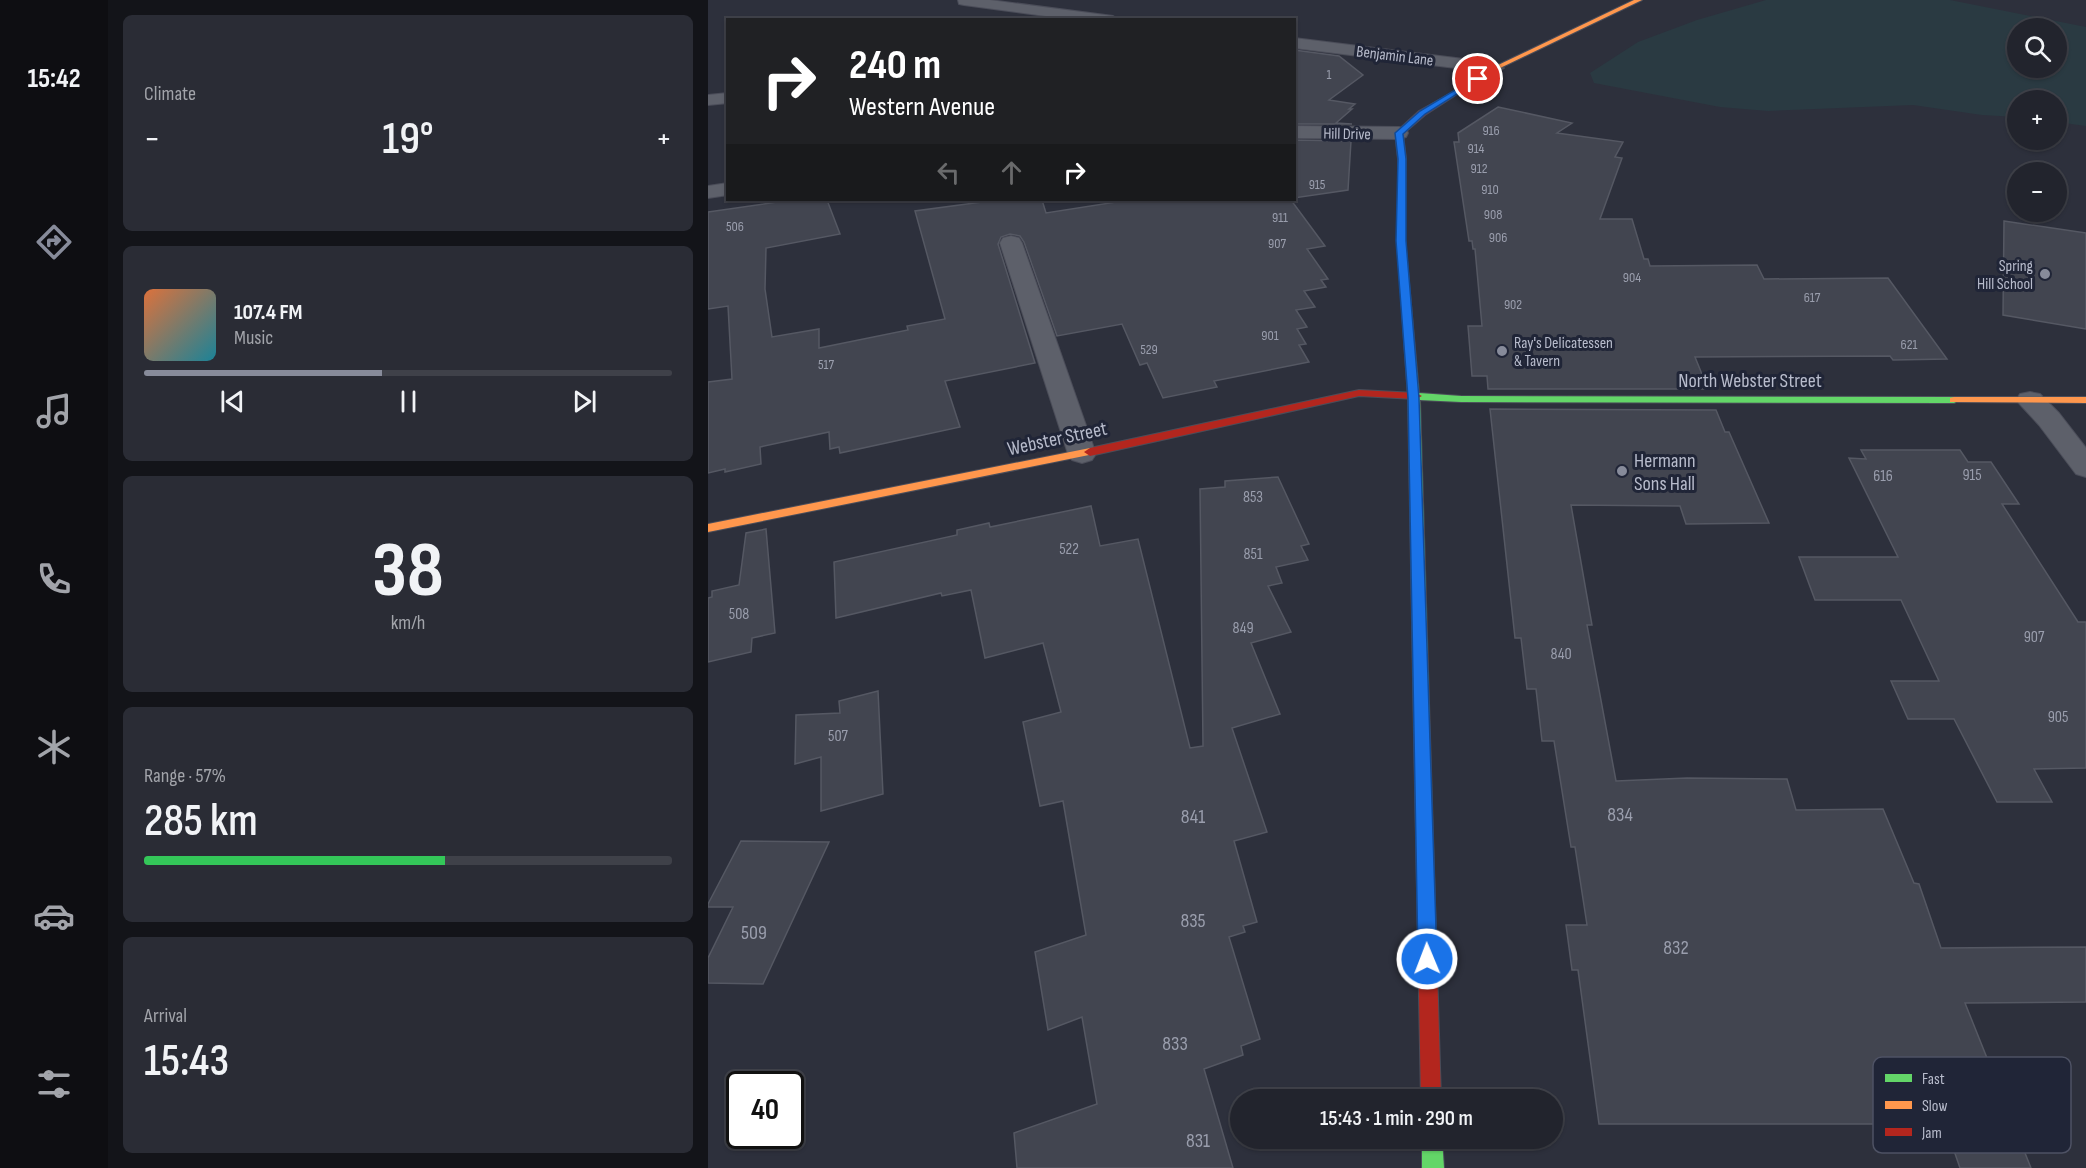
<!DOCTYPE html>
<meta charset="utf-8">
<style>
:root{--surface:#22242d;--page:#2a2c35;--text:#f1f3f6;--muted:#a2a4aa;--line:#3f4149;--accent:#878b9a}
body{margin:0;font-family:"Sofia Sans Condensed",sans-serif;background:var(--page);color:var(--text);height:100vh;display:flex;flex-direction:column;font-size:22px;white-space:nowrap}
*{box-sizing:border-box;margin:0}
p{font-size:20px;color:var(--muted)}
.icon{flex:none;width:33px;height:33px;fill:none;stroke:currentColor;stroke-width:2;stroke-linecap:round;stroke-linejoin:round}
.map{position:relative;flex:1;overflow:hidden}
.sheet{display:flex;flex-direction:column;gap:15px;padding:15px;background:#131419;width:600px}
.sheet>*{flex:none}
.guide{position:absolute;left:18px;top:18px;width:570px;height:183px;border-radius:0px;box-shadow:0 2px 4px #0004,0 0 0 2px var(--line);background:#202124;color:#fff;overflow:hidden}
.buttons{position:absolute;left:1299px;top:18px;display:grid;gap:12px}
.buttons a{display:grid;place-items:center;width:60px;height:60px;border-radius:50%;background:var(--surface);box-shadow:0 2px 4px #0004,0 0 0 2px var(--line);font-size:30px}
.speed{position:absolute;left:18px;top:1071px;display:flex;gap:12px;font-size:30px;font-weight:700;text-align:center}
.speed>*{display:grid;place-content:center;width:78px;height:78px;border-radius:50%;background:var(--surface);box-shadow:0 2px 4px #0004,0 0 0 2px var(--line);line-height:1}
.speed .limit{border:3px solid #111;border-radius:9px;background:#fff;color:#111}
.pin{position:absolute;display:grid;place-items:center;width:51px;height:51px;color:#fff;margin:-26px;border:3px solid #fff;border-radius:50%;box-shadow:0 2px 6px #0007}
.me{position:absolute;width:66px;margin:-33px;rotate:359deg;stroke-linejoin:round;filter:drop-shadow(0 0 4px #0008)}
.turn{display:flex;align-items:center;gap:21px;height:126px;padding:0 24px;font-size:27px}
.turn .icon{width:78px;height:78px;stroke-width:2.5}
.turn b{display:block;font-size:42px;line-height:51px}
.lanes{display:flex;align-items:center;height:57px;padding:0 24px;background:#0003;justify-content:center;gap:30px;direction:ltr}
.lanes .off{opacity:.35}
.big{font-size:45px;font-weight:600;line-height:1.1}
.sheet .tile{flex:1;display:flex;flex-direction:column;justify-content:center;gap:9px;min-width:0;padding:0 21px;border-radius:9px;background:var(--page)}
.sheet .dial{align-items:center;gap:0}
.dial b{font-size:78px;line-height:1}
.song{display:flex;align-items:center;gap:18px}
.cover{width:72px;height:72px;border-radius:9px;background:linear-gradient(135deg,hsl(20 70% 55%),hsl(190 70% 35%))}
.played{height:6px;border-radius:3px;background:linear-gradient(90deg,var(--accent) 45%,var(--line) 45%)}
.keys{display:flex;justify-content:space-around;direction:ltr}
.heat{display:flex;justify-content:space-between;align-items:center;font-size:33px;direction:ltr}
.charge{height:9px;border-radius:4px;background:linear-gradient(90deg,#34c759 57%,var(--line) 0)}
.trip{position:absolute;left:522px;top:1089px;width:333px;height:60px;border-radius:30px;background:var(--surface);box-shadow:0 2px 4px #0004,0 0 0 2px var(--line);font-weight:600;line-height:60px;text-align:center}
main{display:flex;flex:1;min-height:0}
.tab-bar{display:flex;flex-direction:column;width:108px;justify-content:space-around;align-items:center;background:#0e0e12;color:var(--muted)}
.tab-bar .icon{width:42px;height:42px}
.tab-bar .current{color:var(--accent)}
.tab-bar b{font-size:27px;color:var(--text)}
.map>svg:first-child{display:block}
.green{fill:#2a3a42;fill-rule:evenodd}
.building{fill:#424550;stroke:#555863;stroke-width:1.5}
.lines{fill:none;stroke-linecap:round;stroke-linejoin:round}
.street-casing{stroke:#4b4d59;stroke-width:2}
.fast-casing{stroke:#4b4d59;stroke-width:2}
.slow-casing{stroke:#4b4d59;stroke-width:2}
.jam-casing{stroke:#4b4d59;stroke-width:2}
.street{fill:#5d606a;fill-rule:evenodd}
.fast{fill:#63d668;fill-rule:evenodd}
.slow{fill:#ff974d;fill-rule:evenodd}
.jam{fill:#b3261e;fill-rule:evenodd}
.route{fill:#1a73e8;stroke:#114b97;stroke-width:1.5}
.poi-dot{fill:#878b9a;stroke:#202537;stroke-width:2}
.labels{text-anchor:middle;stroke-width:6;stroke-linejoin:round;paint-order:stroke}
.far-number-label{font-size:14px;fill:#9a9ead}
.far-street-label{font-size:16px;fill:#b8bccc;stroke:#202537}
.far-poi-label{font-size:16px;fill:#b8bccc;stroke:#202537;text-anchor:end}
.number-label{font-size:16px;fill:#9a9ead}
.street-label{font-size:20px;fill:#b8bccc;stroke:#202537}
.poi-label{font-size:20px;fill:#b8bccc;stroke:#202537;text-anchor:start}
.near-number-label{font-size:20px;fill:#9a9ead}
.key{fill:#202537;stroke:#4e5264;stroke-width:1.5}
.key-label{font-size:16px;fill:#b8bccc}
</style>
<main>
<nav class="tab-bar">
<b>15:42</b>
<svg class="icon current" aria-label="directions" viewBox="0 0 24 24"><path d="M12 3l9 9-9 9-9-9zM9 14v-3h6M13 9l2 2-2 2"/></svg>
<svg class="icon" aria-label="music" viewBox="0 0 24 24"><path d="M9 18V5l10-2v13"/><circle cx="6" cy="18" r="3"/><circle cx="16" cy="16" r="3"/></svg>
<svg class="icon" aria-label="phone" viewBox="0 0 24 24"><path d="M5 4h4l2 5-3 2q2 4 5 5l2-3 5 2v4C11 20 4 13 5 4z"/></svg>
<svg class="icon" aria-label="climate" viewBox="0 0 24 24"><path d="M12 3v18M4 7l16 10M4 17L20 7"/></svg>
<svg class="icon" aria-label="car" viewBox="0 0 24 24"><path d="M5 17H2v-5l4-1 3-4h7l3 4 3 1v5h-3M9 17h6M6 11h13"/><circle cx="7" cy="17" r="2"/><circle cx="17" cy="17" r="2"/></svg>
<svg class="icon" aria-label="filters" viewBox="0 0 24 24"><path d="M4 7h16M4 17h16"/><circle cx="9" cy="7" r="2"/><circle cx="15" cy="17" r="2"/></svg>
</nav>
<section class="sheet">
<div class="tile"><p>Climate</p>
<div class="heat"><a>−</a><b class="big">19°</b><a>+</a></div>
</div>
<div class="tile">
<div class="song"><i class="cover"></i><div><b>107.4 FM</b><p>Music</p></div></div>
<div class="played"></div>
<div class="keys"><svg class="icon" aria-label="previous" viewBox="0 0 24 24"><path d="M18 5L8 12l10 7zM5 5v14"/></svg><svg class="icon" aria-label="pause" viewBox="0 0 24 24"><path d="M8 5v14M16 5v14"/></svg><svg class="icon" aria-label="next" viewBox="0 0 24 24"><path d="M6 5l10 7-10 7zM19 5v14"/></svg></div>
</div>
<div class="tile dial"><b>38</b><p>km/h</p></div>
<div class="tile"><p>Range · 57%</p><b class="big">285 km</b><div class="charge"></div></div>
<div class="tile"><p>Arrival</p><b class="big">15:43</b></div>
</section>
<div class="map">
<svg width="1378" height="1168" viewBox="0 0 1378 1168">
<rect width="100%" height="100%" fill="#2d303c"/>
<path class="green" d="M 1058,0 L 1242,0 L 1378,27 L 1378,126 L 1349,122 L 1348,100 L 1310,100 L 1309,117 L 1274,115 L 1205,105 L 1060,111 L 1012,107 L 886,83 L 882,73 L 930,42 L 989,20 ZM 1310,28 L 1348,28 L 1348,68 L 1310,68 Z"/>
<g class="building">
<path d="M 586,50 L 631,56 L 655,75 L 621,100 L 647,104 L 641,109 L 644,109 L 628,123 L 644,124 L 586,124 Z"/>
<path d="M 790,107 L 864,123 L 849,133 L 915,142 L 907,157 L 914,158 L 892,219 L 924,219 L 936,259 L 940,259 L 942,266 L 1049,265 L 1056,279 L 1180,278 L 1239,359 L 1185,360 L 1182,356 L 987,357 L 1000,389 L 780,389 L 779,376 L 764,376 L 760,326 L 774,326 L 767,249 L 765,249 L 764,241 L 761,241 L 746,142 L 751,142 L 750,133 Z"/>
<path d="M 586,140 L 643,141 L 640,190 L 586,198 Z"/>
<path d="M 83,200 L 119,200 L 132,234 L 58,248 L 57,289 L 64,337 L 111,329 L 111,348 L 200,330 L 199,326 L 237,319 L 207,211 L 289,200 L 334,200 L 338,213 L 421,200 L 583,200 L 617,246 L 599,249 L 620,279 L 613,280 L 618,287 L 596,291 L 607,307 L 588,310 L 599,327 L 589,329 L 598,344 L 591,345 L 601,362 L 506,381 L 509,387 L 455,398 L 439,363 L 432,365 L 414,324 L 349,336 L 316,242 L 312,236 L 302,234 L 293,237 L 290,244 L 327,363 L 237,381 L 252,427 L 132,453 L 131,447 L 122,449 L 121,432 L 52,447 L 53,464 L 17,472 L 17,469 L 0,473 L 0,382 L 24,379 L 20,306 L 0,309 L 0,212 Z"/>
<path d="M 1296,221 L 1378,233 L 1378,329 L 1295,315 Z"/>
<path d="M 782,409 L 1008,410 L 1017,432 L 1021,432 L 1061,523 L 978,524 L 972,506 L 863,505 L 884,625 L 879,625 L 908,781 L 979,778 L 1079,779 L 1088,810 L 1175,809 L 1206,883 L 1211,884 L 1233,948 L 1378,947 L 1378,1002 L 1257,1003 L 1323,1168 L 1252,1168 L 1243,1142 L 1217,1141 L 1212,1124 L 891,1124 L 870,970 L 864,970 L 858,925 L 879,925 L 867,847 L 863,847 L 846,741 L 834,741 L 828,689 L 819,689 L 813,638 L 807,638 Z"/>
<path d="M 1153,450 L 1252,450 L 1260,462 L 1283,462 L 1311,504 L 1294,504 L 1370,622 L 1378,622 L 1378,768 L 1326,769 L 1344,802 L 1289,802 L 1246,719 L 1200,719 L 1183,681 L 1231,681 L 1193,600 L 1107,600 L 1091,557 L 1190,557 L 1141,458 L 1158,459 Z"/>
<path d="M 570,477 L 601,544 L 593,546 L 600,560 L 568,567 L 574,583 L 560,586 L 583,632 L 543,643 L 572,714 L 524,728 L 559,832 L 526,841 L 549,922 L 535,926 L 537,932 L 521,937 L 552,1039 L 533,1046 L 535,1055 L 496,1069 L 525,1168 L 309,1168 L 306,1133 L 389,1104 L 374,1017 L 340,1030 L 327,952 L 378,935 L 355,801 L 332,806 L 315,722 L 353,712 L 335,643 L 277,658 L 263,590 L 234,596 L 233,593 L 128,618 L 126,562 L 249,535 L 249,530 L 281,523 L 282,527 L 383,506 L 392,546 L 430,539 L 482,748 L 495,746 L 492,489 L 517,487 L 517,481 Z"/>
<path d="M 58,529 L 67,633 L 44,638 L 43,652 L 0,662 L 0,598 L 4,597 L 4,591 L 31,585 L 38,533 Z"/>
<path d="M 170,691 L 175,794 L 113,811 L 113,757 L 87,764 L 88,715 L 132,713 L 131,701 Z"/>
<path d="M 33,841 L 121,842 L 55,984 L 0,983 L 0,958 L 25,907 L 0,907 L 0,904 Z"/>
</g>
<g class="lines">
<g class="street-casing">
<g id="street">
<path d="M 250,0 L 282,0 L 405,16 L 412,20 L 367,20 L 256,5 L 251,4 Z"/>
<path d="M 586,38 L 788,63 L 796,68 L 788,73 L 586,48 Z"/>
<path d="M 20,93 L 20,103 L 0,105 L 0,95 Z"/>
<path d="M 586,126 L 691,127 L 698,129 L 700,133 L 698,137 L 691,139 L 586,138 Z"/>
<path d="M 20,183 L 20,195 L 0,198 L 0,186 Z"/>
<path d="M 303,236 L 311,238 L 314,243 L 388,454 L 384,460 L 374,463 L 364,460 L 360,454 L 292,243 L 295,238 Z"/>
<path d="M 1322,392 L 1332,394 L 1351,413 L 1378,448 L 1378,477 L 1368,474 L 1331,425 L 1308,400 L 1312,394 Z"/>
</g>
</g>
<g class="fast-casing">
<g id="fast">
<path d="M 693,235 L 697,238 L 711,393 L 753,396 L 1246,397 L 1252,400 L 1246,403 L 753,402 L 712,400 L 722,736 L 719,740 L 714,742 L 709,740 L 706,736 L 700,398 L 689,238 Z"/>
<path d="M 714,1138 L 734,1138 L 736,1168 L 714,1168 Z"/>
</g>
</g>
<g class="slow-casing">
<g id="slow">
<path d="M 926,0 L 934,0 L 790,69 L 754,91 L 749,90 L 786,67 Z"/>
<path d="M 1246,397 L 1378,397 L 1378,403 L 1242,402 L 1242,398 Z"/>
<path d="M 382,448 L 386,450 L 388,452 L 386,454 L 0,532 L 0,524 Z"/>
</g>
</g>
<g class="jam-casing">
<g id="jam">
<path d="M 752,88 L 754,91 L 717,115 L 695,134 L 698,159 L 697,238 L 690,240 L 690,159 L 687,133 L 711,111 Z"/>
<path d="M 651,390 L 708,393 L 714,396 L 708,399 L 651,396 L 382,456 L 376,452 L 382,448 Z"/>
<path d="M 714,730 L 719,732 L 722,736 L 733,1100 L 713,1100 L 706,736 L 709,732 Z"/>
</g>
</g>
<use href="#street" class="street"/>
<use href="#fast" class="fast"/>
<use href="#slow" class="slow"/>
<use href="#jam" class="jam"/>
</g>
<path class="route" d="M 767,78 L 773,79 L 717,114 L 695,134 L 698,159 L 698,241 L 711,398 L 729,959 L 726,965 L 719,968 L 713,965 L 710,959 L 700,398 L 688,241 L 690,159 L 687,133 L 712,111 Z"/>
<g class="poi-dot">
<circle cx="1337" cy="274" r="6"/>
<circle cx="794" cy="351" r="6"/>
<circle cx="914" cy="471" r="6"/>
</g>
<g class="labels">
<g class="far-number-label">
<text x="621" y="79">1</text>
<text x="783" y="135">916</text>
<text x="768" y="153">914</text>
<text x="771" y="173">912</text>
<text x="609" y="189">915</text>
<text x="782" y="194">910</text>
<text x="785" y="219">908</text>
<text x="572" y="222">911</text>
<text x="27" y="231">506</text>
<text x="790" y="242">906</text>
<text x="569" y="248">907</text>
<text x="924" y="282">904</text>
<text x="1104" y="302">617</text>
<text x="805" y="309">902</text>
<text x="562" y="340">901</text>
<text x="1201" y="349">621</text>
<text x="441" y="354">529</text>
<text x="118" y="369">517</text>
</g>
<g class="far-street-label">
<text transform="translate(687 55) rotate(7)" y="6">Benjamin Lane</text>
<text transform="translate(639 133) rotate(1)" y="6">Hill Drive</text>
</g>
<g class="far-poi-label">
<text x="1325" y="271">Spring<tspan x="1325" dy="18">Hill School</tspan></text>
<text x="806" y="348" text-anchor="start">Ray's Delicatessen<tspan x="806" dy="18">&amp; Tavern</tspan></text>
</g>
<g class="number-label">
<text x="1264" y="480">915</text>
<text x="1175" y="481">616</text>
<text x="545" y="502">853</text>
<text x="361" y="554">522</text>
<text x="545" y="559">851</text>
<text x="31" y="619">508</text>
<text x="535" y="633">849</text>
<text x="1326" y="642">907</text>
<text x="853" y="659">840</text>
<text x="1350" y="722">905</text>
<text x="130" y="741">507</text>
</g>
<g class="street-label">
<text x="1042" y="387">North Webster Street</text>
<text transform="translate(349 438) rotate(-12)" y="7">Webster Street</text>
</g>
<g class="poi-label">
<text x="926" y="467">Hermann<tspan x="926" dy="23">Sons Hall</tspan></text>
</g>
<g class="near-number-label">
<text x="912" y="821">834</text>
<text x="485" y="823">841</text>
<text x="485" y="927">835</text>
<text x="46" y="939">509</text>
<text x="968" y="954">832</text>
<text x="467" y="1050">833</text>
<text x="490" y="1147">831</text>
</g>
</g>
<rect x="1165" y="1057" width="198" height="96" rx="9" class="key"/>
<rect x="1177" y="1074" width="27" height="8" fill="#63d668"/>
<rect x="1177" y="1101" width="27" height="8" fill="#ff974d"/>
<rect x="1177" y="1128" width="27" height="8" fill="#b3261e"/>
<g class="key-label">
<text x="1214" y="1084">Fast</text>
<text x="1214" y="1111">Slow</text>
<text x="1214" y="1138">Jam</text>
</g>
</svg>
<div class="buttons">
<a><svg class="icon" aria-label="search" viewBox="0 0 24 24"><circle cx="10" cy="10" r="6"/><path d="M15 15l6 6"/></svg></a>
<a>+</a>
<a>−</a>
</div>
<div class="speed"><div class="limit">40</div></div>
<div class="pin" style="left:770px;top:79px;background:#d93025"><svg class="icon" aria-label="arrive" viewBox="0 0 24 24"><path d="M6 21V4h12l-3 4 3 4H6"/></svg></div>
<svg class="me" style="left:719px;top:959px" viewBox="-20 -20 40 40"><circle r="17" fill="#1a73e8" stroke="#fff" stroke-width="3"/><path d="M0-11L8 9 0 5-8 9z" fill="#fff"/></svg>
<div class="trip">15:43 · 1 min · 290 m</div>
<div class="guide">
<div class="turn"><svg class="icon" aria-label="right" viewBox="0 0 24 24"><path d="M7 20v-9h11M14 6l5 5-5 5"/></svg><div><b>240 m</b>Western Avenue</div></div>
<div class="lanes"><svg class="icon off" aria-label="left" viewBox="0 0 24 24"><path d="M17 20v-9H6M10 6l-5 5 5 5"/></svg><svg class="icon off" aria-label="ahead" viewBox="0 0 24 24"><path d="M12 20V5M6 11l6-6 6 6"/></svg><svg class="icon" aria-label="right" viewBox="0 0 24 24"><path d="M7 20v-9h11M14 6l5 5-5 5"/></svg></div>
</div>
</div>
</main>
